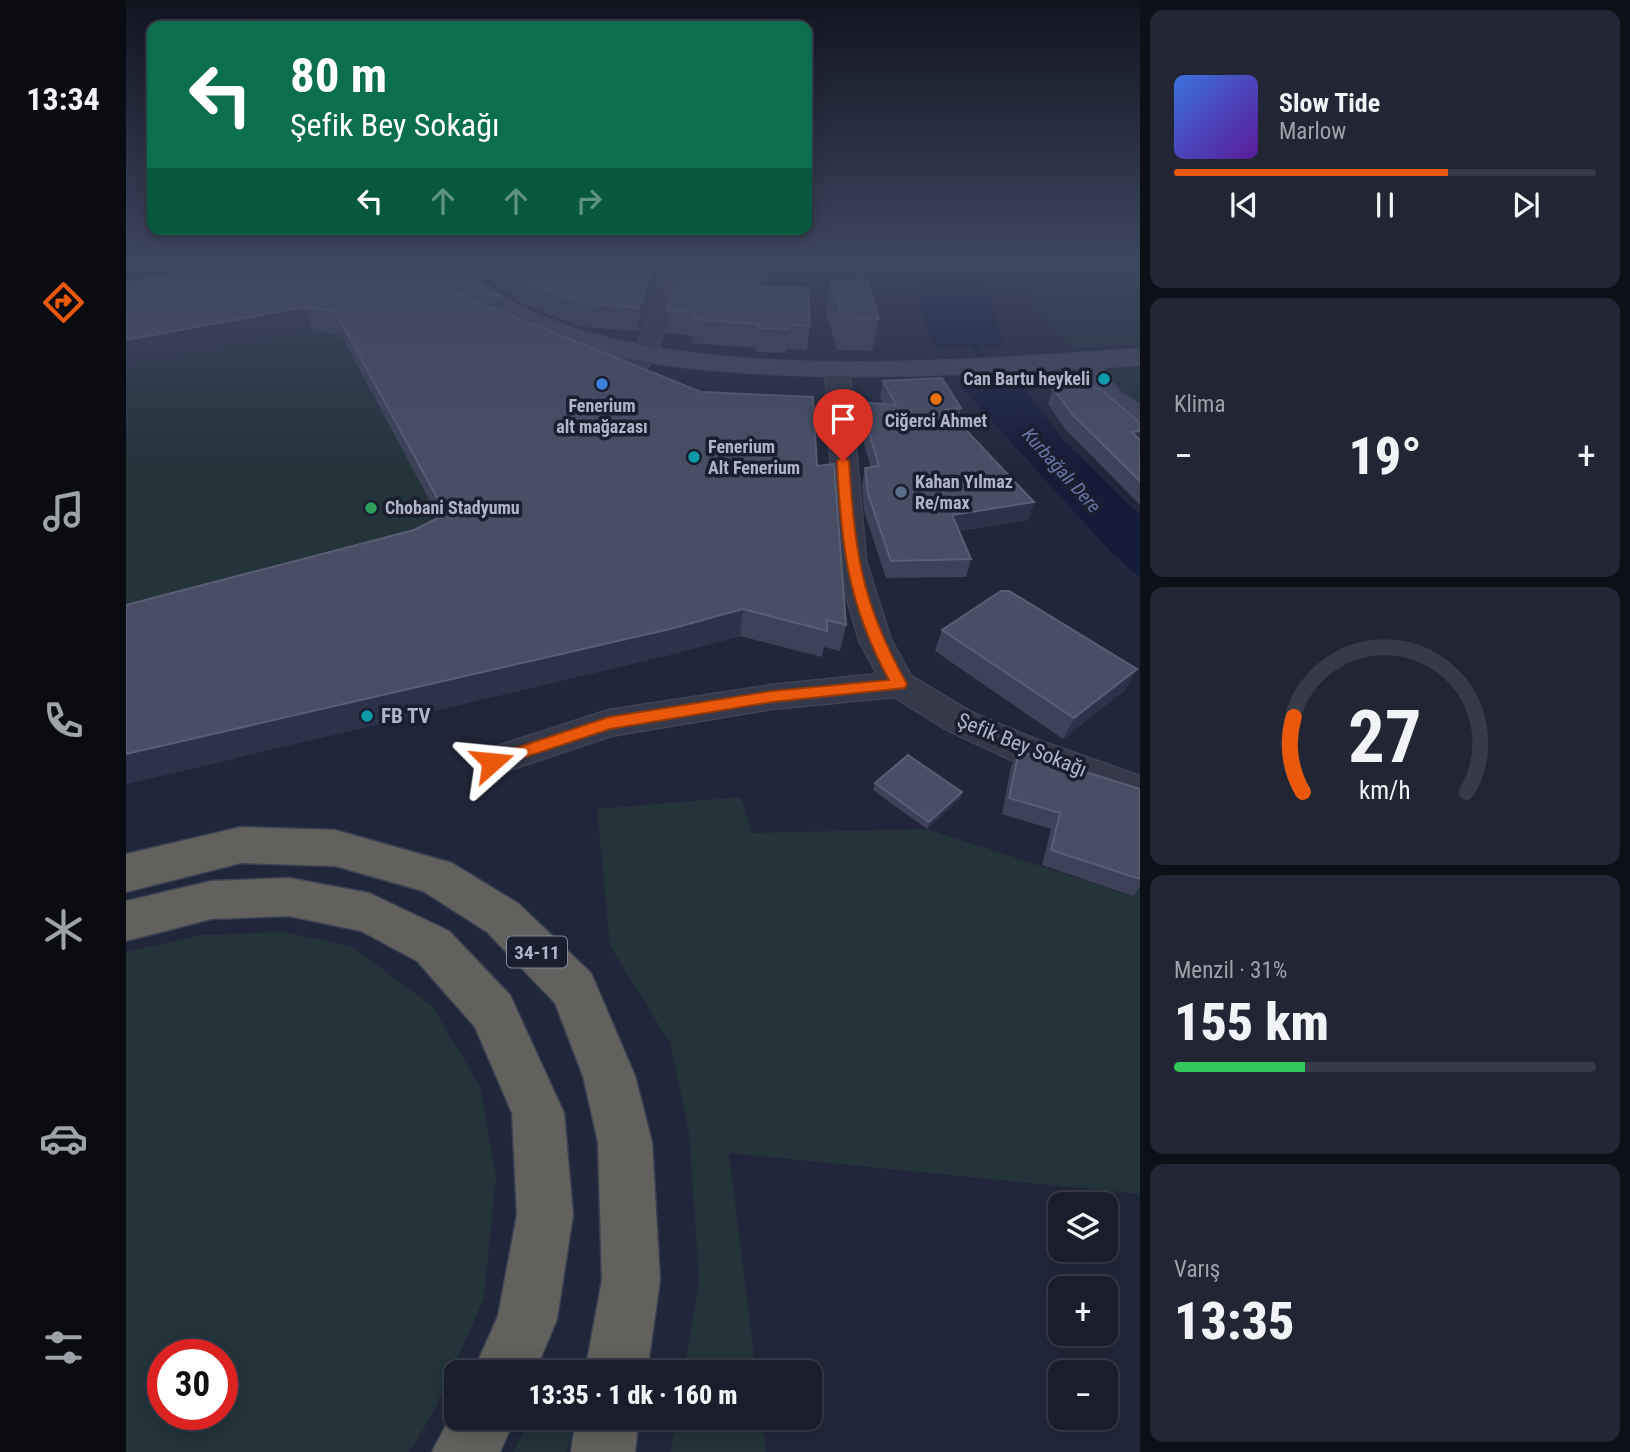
<!DOCTYPE html>
<html lang="tr">
<meta charset="utf-8">
<style>
:root{--surface:#191d2c;--page:#222634;--text:#f1f3f6;--muted:#9fa2a9;--line:#373b48;--accent:#ea580c}
body{margin:0;font-family:"Roboto Condensed",sans-serif;background:var(--page);color:var(--text);height:100vh;display:flex;flex-direction:column;font-size:26px;white-space:nowrap}
*{box-sizing:border-box;margin:0}
p{font-size:23px;color:var(--muted)}
.icon{flex:none;width:38px;height:38px;fill:none;stroke:currentColor;stroke-width:2;stroke-linecap:round;stroke-linejoin:round}
.map{position:relative;flex:1;overflow:hidden}
.side{display:flex;flex-direction:column;gap:10px;padding:10px;background:#0e1018;width:490px}
.side>*{flex:none}
.guide{position:absolute;left:21px;top:21px;width:665px;height:214px;border-radius:14px;box-shadow:0 4px 18px #0003,0 0 0 2px var(--line);background:#0b6e4f;color:#fff;overflow:hidden}
.fabs{position:absolute;left:922px;top:1192px;display:grid;gap:14px}
.fabs a{display:grid;place-items:center;width:70px;height:70px;border-radius:14px;background:var(--surface);box-shadow:0 4px 18px #0003,0 0 0 2px var(--line);font-size:35px}
.speed{position:absolute;left:21px;top:1339px;display:flex;gap:14px;font-size:35px;font-weight:700;text-align:center}
.speed>*{display:grid;place-content:center;width:91px;height:91px;border-radius:50%;background:var(--surface);box-shadow:0 4px 18px #0003,0 0 0 2px var(--line);line-height:1}
.speed .limit{border:10px solid #d22;background:#fff;color:#111}
.pin{position:absolute;display:grid;place-items:center;width:60px;height:60px;color:#fff;margin:-72px -30px;border-radius:50% 50% 50% 0;rotate:-45deg;box-shadow:0 0 7px #0007}
.pin .icon{rotate:45deg}
.me{position:absolute;width:77px;margin:-38px;rotate:72deg;stroke-linejoin:round;filter:drop-shadow(0 0 5px #0008)}
.turn{display:flex;align-items:center;gap:24px;height:147px;padding:0 28px;font-size:32px}
.turn .icon{width:91px;height:91px;stroke-width:2.5}
.turn b{display:block;font-size:49px;line-height:60px}
.lanes{display:flex;align-items:center;height:66px;padding:0 28px;background:#0003;justify-content:center;gap:35px;direction:ltr}
.lanes .off{opacity:.35}
.big{font-size:52px;font-weight:800;line-height:1.1}
.side .card{flex:1;display:flex;flex-direction:column;justify-content:center;gap:10px;min-width:0;padding:0 24px;border-radius:14px;background:var(--page)}
.side .dial{align-items:center;gap:0}
.dial svg{height:182px;overflow:visible;fill:none;stroke:var(--line);stroke-width:7;stroke-linecap:round;text-anchor:middle}
.dial text{fill:var(--text);stroke:none}
.song{display:flex;align-items:center;gap:21px}
.cover{width:84px;height:84px;border-radius:10px;background:linear-gradient(135deg,hsl(220 70% 55%),hsl(270 70% 35%))}
.played{height:7px;border-radius:4px;background:linear-gradient(90deg,var(--accent) 65%,var(--line) 65%)}
.keys{display:flex;justify-content:space-around;direction:ltr}
.heat{display:flex;justify-content:space-between;align-items:center;font-size:38px;direction:ltr}
.charge{height:10px;border-radius:5px;background:linear-gradient(90deg,#34c759 31%,var(--line) 0)}
.trip{position:absolute;left:318px;top:1360px;width:378px;height:70px;border-radius:14px;background:var(--surface);box-shadow:0 4px 18px #0003,0 0 0 2px var(--line);font-weight:800;line-height:70px;text-align:center}
main{display:flex;flex:1;min-height:0}
.tabs{display:flex;flex-direction:column;width:126px;justify-content:space-around;align-items:center;background:#0a0c12;color:var(--muted)}
.tabs .icon{width:49px;height:49px}
.tabs .selected{color:var(--accent)}
.tabs b{font-size:32px;color:var(--text)}
.map>svg:first-child{display:block}
.green{fill:#23343b;fill-rule:evenodd}
.water{fill:#141c38}
.lines{fill:none;stroke-linecap:round;stroke-linejoin:round}
.stream{fill:#141c38;fill-rule:evenodd}
.minor-casing{stroke:#3e4354;stroke-width:3}
.secondary-casing{stroke:#3e4354;stroke-width:3}
.trunk-casing{stroke:#3c4152;stroke-width:3}
.minor{fill:#35394a;fill-rule:evenodd}
.secondary{fill:#43475e;fill-rule:evenodd}
.trunk{fill:#62615e;fill-rule:evenodd}
.wall{fill:#3c4359}
.shaded-wall{fill:#2c3248}
.building{fill:#484f65;stroke:#585f74;stroke-width:2}
.route{fill:#ea580c;stroke:#983908;stroke-width:2}
.culture-dot{fill:#0f9aa8;stroke:#1a1f2f;stroke-width:2.5}
.shop-dot{fill:#3f7fe0;stroke:#1a1f2f;stroke-width:2.5}
.food-dot{fill:#e8710a;stroke:#1a1f2f;stroke-width:2.5}
.service-dot{fill:#5c6f8a;stroke:#1a1f2f;stroke-width:2.5}
.leisure-dot{fill:#2e9e5b;stroke:#1a1f2f;stroke-width:2.5}
.labels{text-anchor:middle;stroke-width:7;stroke-linejoin:round;paint-order:stroke}
.far-poi-label{font-size:18px;font-weight:bold;fill:#afb4c7;stroke:#1a1f2f;text-anchor:start}
.far-water-label{font-size:19px;font-style:italic;fill:#6776a7;stroke:#1a1f2f}
.shield{fill:#1a1f2f;stroke:#828799;stroke-width:2}
.shield-label{font-size:19px;font-weight:bold;fill:#afb4c7}
.poi-label{font-size:21px;font-weight:bold;fill:#afb4c7;stroke:#1a1f2f;text-anchor:start}
.street-label{font-size:21px;fill:#afb4c7;stroke:#1a1f2f}
</style>
<main>
<nav class="tabs">
<b>13:34</b>
<svg class="icon selected" aria-label="directions" viewBox="0 0 24 24"><path d="M12 3l9 9-9 9-9-9zM9 14v-3h6M13 9l2 2-2 2"/></svg>
<svg class="icon" aria-label="music" viewBox="0 0 24 24"><path d="M9 18V5l10-2v13"/><circle cx="6" cy="18" r="3"/><circle cx="16" cy="16" r="3"/></svg>
<svg class="icon" aria-label="phone" viewBox="0 0 24 24"><path d="M5 4h4l2 5-3 2q2 4 5 5l2-3 5 2v4C11 20 4 13 5 4z"/></svg>
<svg class="icon" aria-label="climate" viewBox="0 0 24 24"><path d="M12 3v18M4 7l16 10M4 17L20 7"/></svg>
<svg class="icon" aria-label="car" viewBox="0 0 24 24"><path d="M5 17H2v-5l4-1 3-4h7l3 4 3 1v5h-3M9 17h6M6 11h13"/><circle cx="7" cy="17" r="2"/><circle cx="17" cy="17" r="2"/></svg>
<svg class="icon" aria-label="filters" viewBox="0 0 24 24"><path d="M4 7h16M4 17h16"/><circle cx="9" cy="7" r="2"/><circle cx="15" cy="17" r="2"/></svg>
</nav>
<div class="map">
<svg width="1014" height="1452" viewBox="0 0 1014 1452">
<rect width="100%" height="100%" fill="#21273a"/>
<g class="green">
<path d="M 889,264 L 1014,264 L 1014,345 L 945,348 L 912,311 Z"/>
<path d="M 201,273 L 501,523 L 0,778 L 0,308 Z"/>
<path d="M 1014,359 L 1014,406 L 972,380 L 972,362 Z"/>
<path d="M 615,797 L 626,833 L 801,829 L 1007,896 L 1014,848 L 1014,1194 L 603,1153 L 630,1372 L 558,1372 L 573,1281 L 563,1132 L 544,1043 L 484,946 L 471,809 Z"/>
<path d="M 158,932 L 227,947 L 306,1006 L 354,1086 L 370,1176 L 358,1298 L 309,1410 L 283,1452 L 0,1452 L 0,952 L 75,935 ZM 96,1354 L 96,1414 L 37,1414 L 37,1354 Z"/>
<path d="M 405,1418 L 450,1418 L 441,1452 L 387,1452 Z"/>
<path d="M 550,1418 L 636,1418 L 640,1452 L 544,1452 Z"/>
</g>
<g class="water">
<path d="M 786,264 L 853,264 L 878,346 L 810,349 L 798,322 Z"/>
<path d="M 896,384 L 938,441 L 1014,515 L 1014,578 L 982,549 L 835,387 Z"/>
</g>
<g class="lines">
<path class="stream" d="M 842,333 L 845,335 L 882,397 L 881,399 L 874,397 L 839,335 Z"/>
<g class="minor-casing">
<g id="minor">
<path d="M 540,264 L 560,264 L 530,355 L 519,370 L 503,370 L 499,365 L 508,354 Z"/>
<path d="M 711,362 L 719,364 L 723,369 L 740,561 L 765,640 L 785,676 L 847,713 L 909,739 L 1014,776 L 1014,806 L 883,759 L 823,731 L 768,697 L 646,709 L 485,736 L 366,776 L 353,772 L 348,762 L 353,752 L 483,710 L 646,685 L 751,674 L 733,640 L 710,561 L 699,369 L 703,364 Z"/>
</g>
</g>
<g class="secondary-casing">
<path id="secondary" d="M 312,264 L 336,264 C 465,398 839,360 1014,349 L 1014,365 L 978,367 L 977,372 L 994,392 L 1014,405 L 1014,425 C 987,418 966,395 951,373 L 952,368 C 799,376 409,405 312,264 Z"/>
</g>
<g class="trunk-casing">
<g id="trunk">
<path d="M 115,827 L 209,830 L 326,863 L 393,904 L 465,973 L 509,1076 L 526,1142 L 534,1280 L 521,1372 L 459,1372 L 476,1280 L 472,1142 L 457,1076 L 429,1003 L 361,932 L 297,891 L 209,866 L 115,863 L 0,892 L 0,854 Z"/>
<path d="M 163,878 L 243,893 L 323,931 L 384,995 L 438,1113 L 447,1215 L 431,1319 L 409,1372 L 347,1372 L 372,1316 L 391,1215 L 386,1113 L 349,1027 L 291,961 L 235,931 L 163,916 L 85,919 L 0,941 L 0,901 L 85,881 Z"/>
<path d="M 331,1404 L 331,1418 L 389,1418 L 374,1452 L 306,1452 Z"/>
<path d="M 450,1418 L 513,1418 L 509,1452 L 445,1452 Z"/>
</g>
</g>
<use href="#minor" class="minor"/>
<use href="#secondary" class="secondary"/>
<use href="#trunk" class="trunk"/>
</g>
<g class="wall">
<path d="M 341,264 L 537,264 L 513,331 L 456,327 L 396,304 Z"/>
<path d="M 705,281 L 753,319 L 746,351 L 711,350 L 700,312 Z"/>
<path d="M 0,283 L 353,285 L 378,297 L 380,314 L 691,466 L 720,625 L 714,651 L 698,647 L 696,657 L 614,636 L 543,655 L 0,784 L 0,605 L 288,530 L 313,518 L 215,335 L 185,330 L 0,367 Z"/>
<path d="M 635,287 L 684,326 L 681,350 L 660,349 L 659,353 L 630,352 L 630,348 L 565,343 L 566,336 L 540,333 L 540,310 Z"/>
<path d="M 757,381 L 835,408 L 832,421 L 908,502 L 902,520 L 833,531 L 845,559 L 840,577 L 760,578 L 738,511 L 736,485 L 739,468 L 745,468 L 731,419 L 734,402 L 757,404 L 754,397 Z"/>
<path d="M 927,388 L 1014,423 L 1014,505 L 940,430 L 922,404 Z"/>
<path d="M 816,630 L 1011,669 L 999,690 L 937,739 L 809,651 Z"/>
<path d="M 893,751 L 1014,789 L 1014,887 L 1007,896 L 916,865 L 925,829 L 876,814 L 885,767 Z"/>
<path d="M 749,783 L 836,792 L 834,799 L 801,829 L 747,790 Z"/>
</g>
<g class="shaded-wall">
<path d="M 529,264 L 537,264 L 513,331 L 513,308 Z"/>
<path d="M 637,264 L 642,264 L 628,311 L 630,287 Z"/>
<path d="M 179,307 L 185,330 L 0,367 L 0,340 Z"/>
<path d="M 1014,431 L 1014,447 L 1006,432 Z"/>
<path d="M 908,502 L 902,520 L 821,532 L 826,515 Z"/>
<path d="M 617,609 L 614,636 L 543,655 L 0,784 L 0,754 Z"/>
<path d="M 1011,669 L 999,690 L 937,739 L 948,718 Z"/>
<path d="M 836,792 L 834,799 L 801,829 L 803,822 Z"/>
</g>
<g class="building">
<path d="M 112,264 L 330,264 L 353,285 L 378,297 L 329,293 L 575,392 L 687,397 L 691,466 L 708,464 L 720,625 L 701,620 L 701,631 L 617,609 L 544,629 L 0,754 L 0,605 L 288,530 L 320,514 L 209,311 L 179,307 L 0,340 L 0,283 Z"/>
<path d="M 370,264 L 529,264 L 513,308 L 455,303 L 394,281 Z"/>
<path d="M 556,264 L 637,264 L 630,287 L 682,288 L 684,326 L 662,325 L 662,329 L 633,328 L 632,324 L 567,319 L 569,312 L 540,310 Z"/>
<path d="M 741,280 L 753,319 L 716,318 L 705,281 Z"/>
<path d="M 816,378 L 835,408 L 820,409 L 908,502 L 826,515 L 845,559 L 765,561 L 742,494 L 739,468 L 753,466 L 734,402 L 770,405 L 757,381 Z"/>
<path d="M 961,384 L 977,391 L 1014,423 L 1014,431 L 1006,432 L 1014,440 L 1014,481 L 946,414 L 927,388 Z"/>
<path d="M 875,591 L 883,591 L 1011,669 L 948,718 L 816,630 Z"/>
<path d="M 893,751 L 1014,789 L 1014,879 L 925,850 L 934,813 L 883,798 Z"/>
<path d="M 782,755 L 836,792 L 803,822 L 749,783 Z"/>
</g>
<linearGradient id="sky" x2="0" y2="1"><stop stop-color="#121520"/><stop offset="0.56" stop-color="#3d4760"/><stop offset="1" stop-color="#3d4760" stop-opacity="0"/></linearGradient>
<rect width="1014" height="468" fill="url(#sky)"/>
<path class="route" d="M 717,457 L 723,461 C 728,551 736,605 781,684 L 779,688 L 646,702 L 484,729 L 366,768 L 360,767 L 360,758 L 483,717 L 646,691 L 763,680 C 722,605 715,545 711,461 Z"/>
<g class="culture-dot">
<circle cx="978" cy="379" r="7"/>
<circle cx="568" cy="457" r="7"/>
<circle cx="241" cy="716" r="7"/>
</g>
<circle class="shop-dot" cx="476" cy="384" r="7"/>
<circle class="food-dot" cx="810" cy="399" r="7"/>
<circle class="service-dot" cx="775" cy="492" r="7"/>
<circle class="leisure-dot" cx="245" cy="508" r="7"/>
<g class="labels">
<g class="far-poi-label">
<text x="964" y="385" text-anchor="end">Can Bartu heykeli</text>
<text x="476" y="412" text-anchor="middle">Fenerium<tspan x="476" dy="21">alt mağazası</tspan></text>
<text x="810" y="427" text-anchor="middle">Ciğerci Ahmet</text>
<text x="582" y="453">Fenerium<tspan x="582" dy="21">Alt Fenerium</tspan></text>
<text x="789" y="488">Kahan Yılmaz<tspan x="789" dy="21">Re/max</tspan></text>
<text x="259" y="514">Chobani Stadyumu</text>
</g>
<g class="far-water-label">
<text transform="translate(936 470) rotate(48)" y="7">Kurbağalı Dere</text>
</g>
<rect class="shield" x="381" y="936.5" width="60" height="31" rx="5"/>
<g class="shield-label">
<text x="411" y="959">34-11</text>
</g>
<g class="poi-label">
<text x="255" y="723">FB TV</text>
</g>
<g class="street-label">
<text transform="translate(896 745) rotate(22)" y="7">Şefik Bey Sokağı</text>
</g>
</g>
</svg>
<div class="fabs">
<a><svg class="icon" aria-label="layers" viewBox="0 0 24 24"><path d="M12 4l9 5-9 5-9-5zM3 14l9 5 9-5"/></svg></a>
<a>+</a>
<a>−</a>
</div>
<div class="speed"><div class="limit">30</div></div>
<div class="pin" style="left:717px;top:461px;background:#d93025"><svg class="icon" aria-label="arrive" viewBox="0 0 24 24"><path d="M6 21V4h12l-3 4 3 4H6"/></svg></div>
<svg class="me" style="left:366px;top:762px" viewBox="-20 -20 40 40"><path d="M0-17L14 15 0 8-14 15z" fill="#ea580c" stroke="#fff" stroke-width="4"/></svg>
<div class="trip">13:35 · 1 dk · 160 m</div>
<div class="guide">
<div class="turn"><svg class="icon" aria-label="left" viewBox="0 0 24 24"><path d="M17 20v-9H6M10 6l-5 5 5 5"/></svg><div><b>80 m</b>Şefik Bey Sokağı</div></div>
<div class="lanes"><svg class="icon" aria-label="left" viewBox="0 0 24 24"><path d="M17 20v-9H6M10 6l-5 5 5 5"/></svg><svg class="icon off" aria-label="ahead" viewBox="0 0 24 24"><path d="M12 20V5M6 11l6-6 6 6"/></svg><svg class="icon off" aria-label="ahead" viewBox="0 0 24 24"><path d="M12 20V5M6 11l6-6 6 6"/></svg><svg class="icon off" aria-label="right" viewBox="0 0 24 24"><path d="M7 20v-9h11M14 6l5 5-5 5"/></svg></div>
</div>
</div>
<section class="side">
<div class="card">
<div class="song"><i class="cover"></i><div><b>Slow Tide</b><p>Marlow</p></div></div>
<div class="played"></div>
<div class="keys"><svg class="icon" aria-label="previous" viewBox="0 0 24 24"><path d="M18 5L8 12l10 7zM5 5v14"/></svg><svg class="icon" aria-label="pause" viewBox="0 0 24 24"><path d="M8 5v14M16 5v14"/></svg><svg class="icon" aria-label="next" viewBox="0 0 24 24"><path d="M6 5l10 7-10 7zM19 5v14"/></svg></div>
</div>
<div class="card"><p>Klima</p>
<div class="heat"><a>−</a><b class="big">19°</b><a>+</a></div>
</div>
<div class="card dial"><svg viewBox="0 0 100 80">
<path d="M14 69A42 42 0 1 1 86 69"/>
<path d="M14 69A42 42 0 0 1 10 36" stroke="#ea580c"/>
<text x="50" y="56" font-size="32" font-weight="700">27</text>
<text x="50" y="72" font-size="11">km/h</text>
</svg></div>
<div class="card"><p>Menzil · 31%</p><b class="big">155 km</b><div class="charge"></div></div>
<div class="card"><p>Varış</p><b class="big">13:35</b></div>
</section>
</main>
